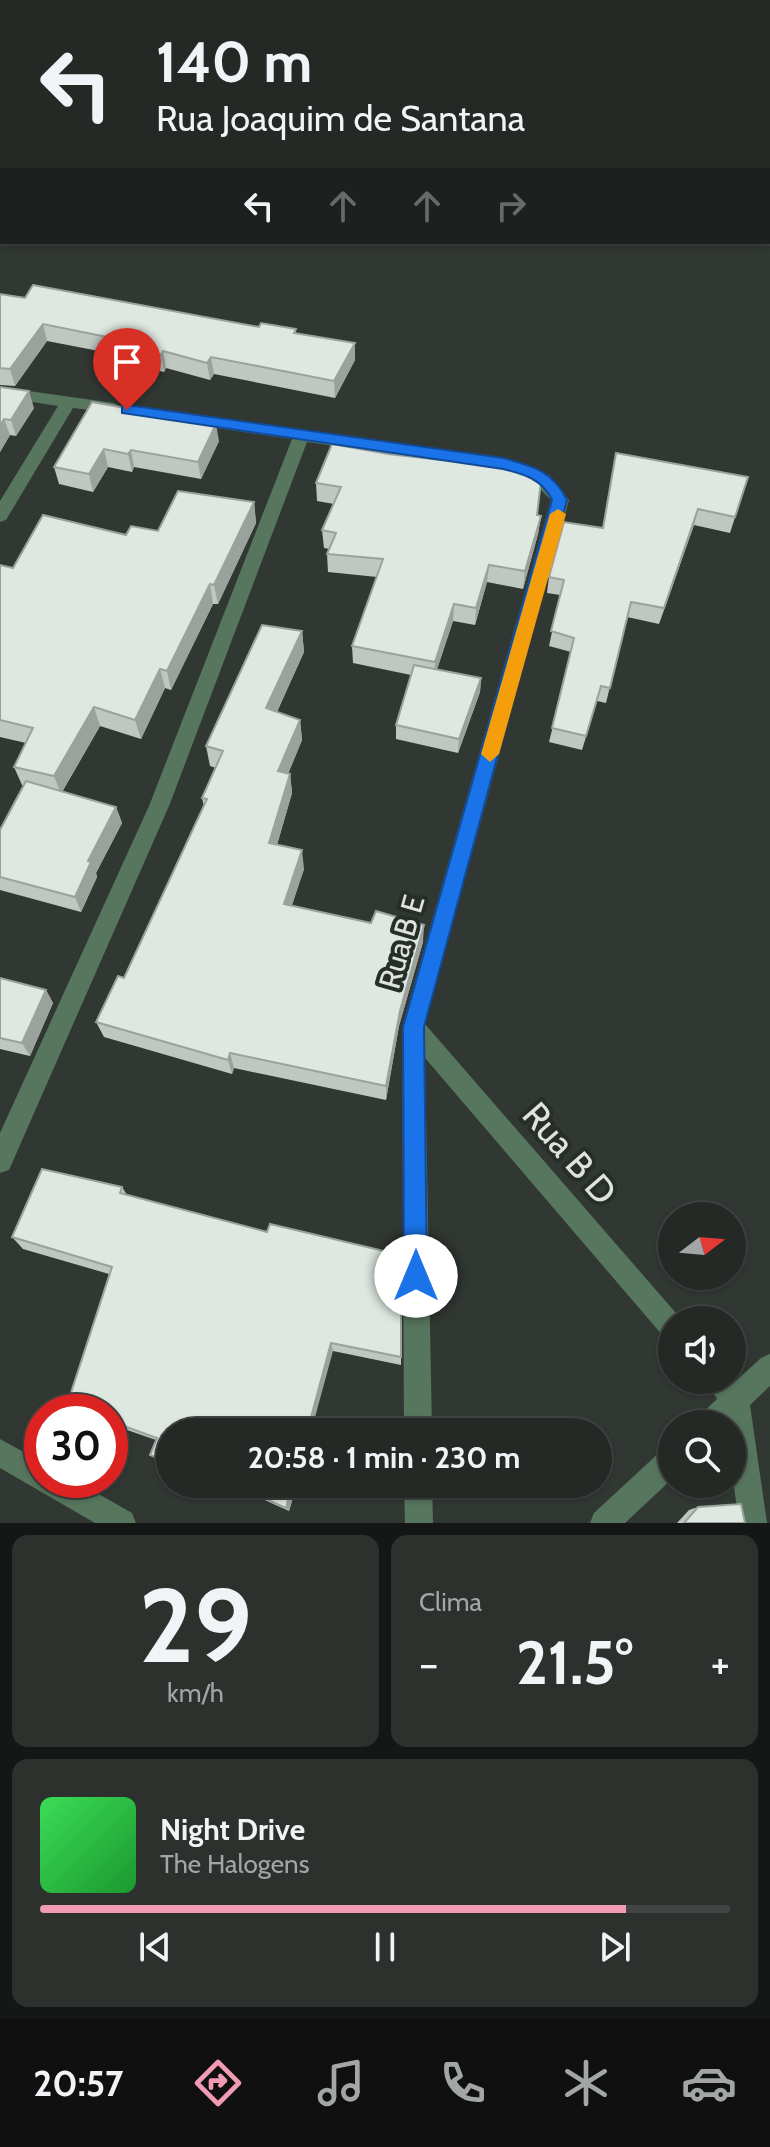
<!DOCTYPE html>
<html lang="pt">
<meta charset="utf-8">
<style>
:root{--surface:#252926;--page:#2d312e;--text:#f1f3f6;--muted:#a3a6a7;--line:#424543;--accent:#f19ab3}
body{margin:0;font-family:Cabin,sans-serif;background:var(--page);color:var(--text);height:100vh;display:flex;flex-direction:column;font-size:30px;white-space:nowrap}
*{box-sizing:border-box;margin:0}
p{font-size:26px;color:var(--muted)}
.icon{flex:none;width:44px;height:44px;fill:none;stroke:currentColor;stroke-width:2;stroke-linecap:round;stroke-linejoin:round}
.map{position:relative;height:1523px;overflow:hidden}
.sheet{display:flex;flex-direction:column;gap:12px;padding:12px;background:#141715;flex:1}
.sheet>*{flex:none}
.top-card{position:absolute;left:0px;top:0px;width:770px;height:244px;box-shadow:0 2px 6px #0004,0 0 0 2px var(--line);background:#252926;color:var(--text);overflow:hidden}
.needle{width:52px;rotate:74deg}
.tools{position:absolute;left:658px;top:1202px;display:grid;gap:16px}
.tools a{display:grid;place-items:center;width:88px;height:88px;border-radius:50%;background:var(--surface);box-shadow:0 2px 6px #0004,0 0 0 2px var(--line);font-size:40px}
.speed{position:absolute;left:24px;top:1394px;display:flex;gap:16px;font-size:40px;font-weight:700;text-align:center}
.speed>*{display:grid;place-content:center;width:104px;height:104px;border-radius:50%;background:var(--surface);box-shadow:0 2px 6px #0004,0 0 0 2px var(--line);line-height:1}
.speed .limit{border:12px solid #d22;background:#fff;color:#111}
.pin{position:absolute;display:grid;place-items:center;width:68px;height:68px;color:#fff;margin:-82px -34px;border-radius:50% 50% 50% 0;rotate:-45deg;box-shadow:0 0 8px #0007}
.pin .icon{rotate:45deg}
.me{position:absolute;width:88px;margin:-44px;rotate:0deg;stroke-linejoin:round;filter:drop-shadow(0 0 6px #0008)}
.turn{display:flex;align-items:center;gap:28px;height:168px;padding:0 24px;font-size:36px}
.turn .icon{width:104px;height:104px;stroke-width:2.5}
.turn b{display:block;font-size:56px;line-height:68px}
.lanes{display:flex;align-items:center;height:76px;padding:0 24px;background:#0003;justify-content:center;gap:40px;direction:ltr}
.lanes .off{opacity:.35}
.big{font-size:60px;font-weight:700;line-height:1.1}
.sheet .tile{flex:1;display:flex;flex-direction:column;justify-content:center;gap:12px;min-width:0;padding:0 28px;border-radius:16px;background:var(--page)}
.sheet .dial{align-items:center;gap:0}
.dial b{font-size:104px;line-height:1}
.song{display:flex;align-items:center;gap:24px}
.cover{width:96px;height:96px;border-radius:12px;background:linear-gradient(135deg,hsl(130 70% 55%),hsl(130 70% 35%))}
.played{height:8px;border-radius:4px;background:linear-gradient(90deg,var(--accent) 85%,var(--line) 85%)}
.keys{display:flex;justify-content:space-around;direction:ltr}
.heat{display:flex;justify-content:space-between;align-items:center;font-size:44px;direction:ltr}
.sheet .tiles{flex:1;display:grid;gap:12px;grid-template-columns:1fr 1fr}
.tile:last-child{grid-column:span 2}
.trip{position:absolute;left:156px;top:1418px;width:456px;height:80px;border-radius:40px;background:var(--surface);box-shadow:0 2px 6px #0004,0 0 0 2px var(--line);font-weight:700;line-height:80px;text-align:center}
.dock{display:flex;height:128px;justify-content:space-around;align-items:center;background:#0f100f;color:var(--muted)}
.dock .icon{width:56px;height:56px}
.dock .selected{color:var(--accent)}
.dock b{font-size:36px;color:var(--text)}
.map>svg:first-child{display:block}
.forest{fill:#196e39}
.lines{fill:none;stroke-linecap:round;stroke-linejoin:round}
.minor{fill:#57765e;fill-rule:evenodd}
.wall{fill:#bfc7c1}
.shaded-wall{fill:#9ba29d}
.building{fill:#dee7e0;stroke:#9ba29d;stroke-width:2}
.route{fill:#1a73e8;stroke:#114b97;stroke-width:2}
.slow{fill:#f59e0b}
.labels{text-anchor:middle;stroke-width:8;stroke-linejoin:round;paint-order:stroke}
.street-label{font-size:30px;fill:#dfe3e0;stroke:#272d28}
.near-street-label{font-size:36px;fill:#dfe3e0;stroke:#272d28}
</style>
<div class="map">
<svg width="770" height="1523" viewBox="0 0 770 1523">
<rect width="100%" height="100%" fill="#313732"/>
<path class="forest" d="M 0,0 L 770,0 L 770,122 L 768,2 L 2,2 L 2,95 Z"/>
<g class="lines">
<g class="minor">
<path d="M 0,387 L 114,403 L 122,408 L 114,413 L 73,408 L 6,520 L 0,522 L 0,501 L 58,406 L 0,397 Z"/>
<path d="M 182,413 L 503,458 L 549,475 L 569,500 L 425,1024 L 682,1320 L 672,1320 L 672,1340 L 663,1336 L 425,1058 L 432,1432 L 404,1432 L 402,1027 L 551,500 L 530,479 L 503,470 L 307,442 L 169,806 L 9,1170 L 0,1173 L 0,1133 L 149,806 L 292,439 L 176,422 L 174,418 Z"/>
<path d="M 770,1354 L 770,1386 L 750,1405 L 767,1523 L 739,1523 L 732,1472 L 732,1424 L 697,1424 L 701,1414 L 717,1399 L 705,1380 L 732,1380 L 732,1376 L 736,1381 L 761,1358 Z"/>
<path d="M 0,1439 L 42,1462 L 42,1480 L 74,1480 L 132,1513 L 136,1523 L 95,1523 L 0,1468 Z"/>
<path d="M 672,1446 L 672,1479 L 625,1523 L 590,1523 L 594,1513 L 662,1450 Z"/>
<path d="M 404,1484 L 432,1484 L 433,1523 L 405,1523 Z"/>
</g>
</g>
<g class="wall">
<path d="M 0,294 L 259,327 L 296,329 L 296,333 L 355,343 L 355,360 L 335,398 L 214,374 L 210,380 L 166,368 L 164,372 L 132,364 L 130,357 L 47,341 L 15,386 L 0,385 Z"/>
<path d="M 0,387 L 34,408 L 16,436 L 10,435 L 0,452 Z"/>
<path d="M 92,402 L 219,441 L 201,479 L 134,467 L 132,472 L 108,467 L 93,492 L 59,484 L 54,467 Z"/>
<path d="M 748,477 L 730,533 L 694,525 L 659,624 L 627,617 L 606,703 L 597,701 L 582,750 L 549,742 L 571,652 L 549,646 L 560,595 L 547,593 L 549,577 L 603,528 Z"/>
<path d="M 316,483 L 541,516 L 538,534 L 523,589 L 487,582 L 475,625 L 453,621 L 437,669 L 481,678 L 480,692 L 458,753 L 396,739 L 396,725 L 411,675 L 353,663 L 352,646 L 377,577 L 328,572 L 327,554 L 329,549 L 324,548 L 322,530 L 334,504 L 317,501 Z"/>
<path d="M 254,502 L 256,523 L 218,604 L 213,604 L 171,690 L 165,688 L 141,739 L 100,726 L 62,792 L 116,807 L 122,823 L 96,873 L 97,877 L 81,912 L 0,890 L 0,830 L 24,785 L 22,785 L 14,767 L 26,743 L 0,737 L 0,565 L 13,568 L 126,535 L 158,531 Z"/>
<path d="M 302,631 L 304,652 L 277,712 L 300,720 L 302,740 L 288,774 L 290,774 L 292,793 L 277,845 L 304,869 L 292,905 L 423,942 L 399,1026 L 386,1100 L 234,1068 L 232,1074 L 104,1037 L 96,1022 L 124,978 L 204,806 L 202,798 L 216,768 L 210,766 L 206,746 Z"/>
<path d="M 0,978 L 46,990 L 53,1003 L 30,1056 L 0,1049 Z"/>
<path d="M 122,1187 L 127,1195 L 401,1357 L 401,1365 L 333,1351 L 170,1432 L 170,1465 L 158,1460 L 150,1455 L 156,1440 L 110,1424 L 110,1412 L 78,1412 L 67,1405 L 109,1274 L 23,1249 L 12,1237 Z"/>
<path d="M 229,1484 L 297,1484 L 289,1511 Z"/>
<path d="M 698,1507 L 745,1523 L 677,1523 L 689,1510 Z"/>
</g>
<g class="shaded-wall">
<path d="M 43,324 L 47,341 L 15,386 L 10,369 Z"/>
<path d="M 355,343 L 355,360 L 335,398 L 334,381 Z"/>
<path d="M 163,351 L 166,368 L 164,372 L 161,355 Z"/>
<path d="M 211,357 L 214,374 L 210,380 L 207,363 Z"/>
<path d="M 29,391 L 34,408 L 16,436 L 11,420 Z"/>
<path d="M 4,419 L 10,435 L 0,452 L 0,426 Z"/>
<path d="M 216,424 L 219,441 L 201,479 L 198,462 Z"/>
<path d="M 104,449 L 108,467 L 93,492 L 89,474 Z"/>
<path d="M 131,450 L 134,467 L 132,472 L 128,454 Z"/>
<path d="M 254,502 L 256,523 L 218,604 L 214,585 Z"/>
<path d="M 698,509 L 694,525 L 659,624 L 664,608 Z"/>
<path d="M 541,516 L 538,534 L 523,589 L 525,571 Z"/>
<path d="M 489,565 L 487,582 L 475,625 L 476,608 Z"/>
<path d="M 210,584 L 213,604 L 171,690 L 167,671 Z"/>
<path d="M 454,604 L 453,621 L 434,679 L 435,662 Z"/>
<path d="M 302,631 L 304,652 L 269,728 L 266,708 Z"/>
<path d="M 160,669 L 165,688 L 141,739 L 135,720 Z"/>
<path d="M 481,678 L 480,692 L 458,753 L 459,739 Z"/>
<path d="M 94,707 L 100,726 L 61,794 L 54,776 Z"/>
<path d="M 300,720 L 302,740 L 281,791 L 278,771 Z"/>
<path d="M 290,774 L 292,793 L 272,862 L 269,843 Z"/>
<path d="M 116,807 L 122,823 L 96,873 L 97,877 L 81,912 L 75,897 L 88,861 Z"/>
<path d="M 302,850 L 304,869 L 286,921 L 284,904 Z"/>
<path d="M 424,925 L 423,942 L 399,1026 L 386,1100 L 386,1086 L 400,1011 Z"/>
<path d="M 46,990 L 53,1003 L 30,1056 L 22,1043 Z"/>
<path d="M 230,1053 L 234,1068 L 232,1074 L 228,1060 Z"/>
<path d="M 331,1343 L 333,1351 L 311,1432 L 307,1432 Z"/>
<path d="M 292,1484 L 297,1484 L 289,1511 L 286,1508 Z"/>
</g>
<g class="building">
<path d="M 768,88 L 770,88 L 769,120 L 768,120 Z"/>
<path d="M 33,285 L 259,327 L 261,323 L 296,329 L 294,333 L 355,343 L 334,381 L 211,357 L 207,363 L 163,351 L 161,355 L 128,348 L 132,342 L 43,324 L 10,369 L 0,368 L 0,294 L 25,298 Z"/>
<path d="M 0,387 L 29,391 L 11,420 L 4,419 L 0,426 Z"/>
<path d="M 92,402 L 216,424 L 198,462 L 131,450 L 128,454 L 104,449 L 89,474 L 54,467 Z"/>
<path d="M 332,444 L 388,454 L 440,460 L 441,455 L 492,462 L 542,473 L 537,515 L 541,516 L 525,571 L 489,565 L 476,608 L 454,604 L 435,662 L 352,646 L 383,559 L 327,554 L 336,533 L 322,530 L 341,487 L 316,483 Z"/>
<path d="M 616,453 L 748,477 L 735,517 L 698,509 L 664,608 L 631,602 L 610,688 L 601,686 L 586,736 L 552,728 L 574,638 L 551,631 L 564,580 L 549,577 L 564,522 L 603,528 Z"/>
<path d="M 178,491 L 254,502 L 214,585 L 210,584 L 167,671 L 160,669 L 135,720 L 94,707 L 54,776 L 14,767 L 33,728 L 0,720 L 0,565 L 13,568 L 43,515 L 126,535 L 131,526 L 158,531 Z"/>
<path d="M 262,625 L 302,631 L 266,708 L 300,720 L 278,771 L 290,774 L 269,843 L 302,850 L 284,904 L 371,923 L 376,911 L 424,925 L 400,1011 L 386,1086 L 230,1053 L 228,1060 L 96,1022 L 118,976 L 124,978 L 207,799 L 202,798 L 223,751 L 206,746 Z"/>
<path d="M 414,665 L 481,678 L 459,739 L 396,725 Z"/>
<path d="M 26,781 L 116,807 L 88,861 L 91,862 L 75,897 L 0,877 L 0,830 Z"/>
<path d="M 0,978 L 46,990 L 22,1043 L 0,1038 Z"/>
<path d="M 42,1169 L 122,1187 L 120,1193 L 267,1232 L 270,1224 L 401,1255 L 401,1357 L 331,1343 L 307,1432 L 170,1432 L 170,1463 L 150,1455 L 157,1438 L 110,1421 L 110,1412 L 85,1412 L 67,1405 L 112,1267 L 12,1237 Z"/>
<path d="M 232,1484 L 292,1484 L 286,1508 Z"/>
<path d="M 741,1504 L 745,1523 L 684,1523 L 698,1507 Z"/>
</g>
<path class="route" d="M 127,405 L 503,458 C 533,466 553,471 567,500 L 424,1027 L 427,1276 L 424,1284 L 416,1288 L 408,1284 L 404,1276 L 403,1027 L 552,500 C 542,479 524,474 503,469 L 122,413 L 122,406 Z"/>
<path class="slow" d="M 558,509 L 566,514 L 499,754 L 490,762 L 481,754 L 550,514 Z"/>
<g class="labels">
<g class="street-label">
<text transform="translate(402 942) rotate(-74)" y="10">Rua B E</text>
</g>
<g class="near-street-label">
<text transform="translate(570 1153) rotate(49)" y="13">Rua B D</text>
</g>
</g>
</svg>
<div class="tools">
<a><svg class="needle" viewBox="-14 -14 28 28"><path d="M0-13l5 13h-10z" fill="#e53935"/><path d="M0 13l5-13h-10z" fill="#a3a6a7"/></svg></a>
<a><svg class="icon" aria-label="sound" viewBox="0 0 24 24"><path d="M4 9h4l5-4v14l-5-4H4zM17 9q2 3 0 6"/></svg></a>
<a><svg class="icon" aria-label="search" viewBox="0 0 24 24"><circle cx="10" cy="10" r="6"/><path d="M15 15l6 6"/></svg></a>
</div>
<div class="speed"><div class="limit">30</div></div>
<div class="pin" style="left:127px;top:410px;background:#d93025"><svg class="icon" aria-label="arrive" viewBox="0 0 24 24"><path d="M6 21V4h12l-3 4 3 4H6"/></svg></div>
<svg class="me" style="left:416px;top:1276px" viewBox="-20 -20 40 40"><circle r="19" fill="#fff"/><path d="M0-13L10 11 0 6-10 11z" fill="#1a73e8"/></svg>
<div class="trip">20:58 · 1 min · 230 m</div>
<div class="top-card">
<div class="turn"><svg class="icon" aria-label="left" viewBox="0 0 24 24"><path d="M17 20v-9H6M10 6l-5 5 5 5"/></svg><div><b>140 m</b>Rua Joaquim de Santana</div></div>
<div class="lanes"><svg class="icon" aria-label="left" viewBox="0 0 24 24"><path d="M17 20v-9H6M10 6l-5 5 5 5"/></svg><svg class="icon off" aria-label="ahead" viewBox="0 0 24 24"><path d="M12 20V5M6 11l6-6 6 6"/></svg><svg class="icon off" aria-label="ahead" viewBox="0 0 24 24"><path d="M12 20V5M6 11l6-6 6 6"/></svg><svg class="icon off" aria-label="right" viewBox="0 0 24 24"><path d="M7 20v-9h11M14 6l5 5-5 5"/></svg></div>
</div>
</div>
<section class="sheet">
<div class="tiles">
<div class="tile dial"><b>29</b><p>km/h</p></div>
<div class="tile"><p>Clima</p>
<div class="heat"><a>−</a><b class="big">21.5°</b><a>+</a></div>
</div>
<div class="tile">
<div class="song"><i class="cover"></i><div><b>Night Drive</b><p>The Halogens</p></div></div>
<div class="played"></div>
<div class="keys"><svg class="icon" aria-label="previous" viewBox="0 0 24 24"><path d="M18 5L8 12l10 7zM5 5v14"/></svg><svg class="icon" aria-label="pause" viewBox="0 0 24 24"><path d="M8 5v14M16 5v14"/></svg><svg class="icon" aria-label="next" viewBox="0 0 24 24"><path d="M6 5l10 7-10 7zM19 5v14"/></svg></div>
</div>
</div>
</section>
<nav class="dock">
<b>20:57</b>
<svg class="icon selected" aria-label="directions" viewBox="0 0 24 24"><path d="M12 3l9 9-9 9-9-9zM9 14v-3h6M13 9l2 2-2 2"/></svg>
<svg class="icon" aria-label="music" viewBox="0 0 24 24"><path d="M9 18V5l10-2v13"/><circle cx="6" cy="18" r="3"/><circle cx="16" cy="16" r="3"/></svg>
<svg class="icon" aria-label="phone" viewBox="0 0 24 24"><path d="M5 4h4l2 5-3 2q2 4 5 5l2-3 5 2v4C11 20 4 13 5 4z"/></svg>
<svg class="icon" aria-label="climate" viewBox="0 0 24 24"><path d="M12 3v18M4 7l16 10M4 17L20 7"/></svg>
<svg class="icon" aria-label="car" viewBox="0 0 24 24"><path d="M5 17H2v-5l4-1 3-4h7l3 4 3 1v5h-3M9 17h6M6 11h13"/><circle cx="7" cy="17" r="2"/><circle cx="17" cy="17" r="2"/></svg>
</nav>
